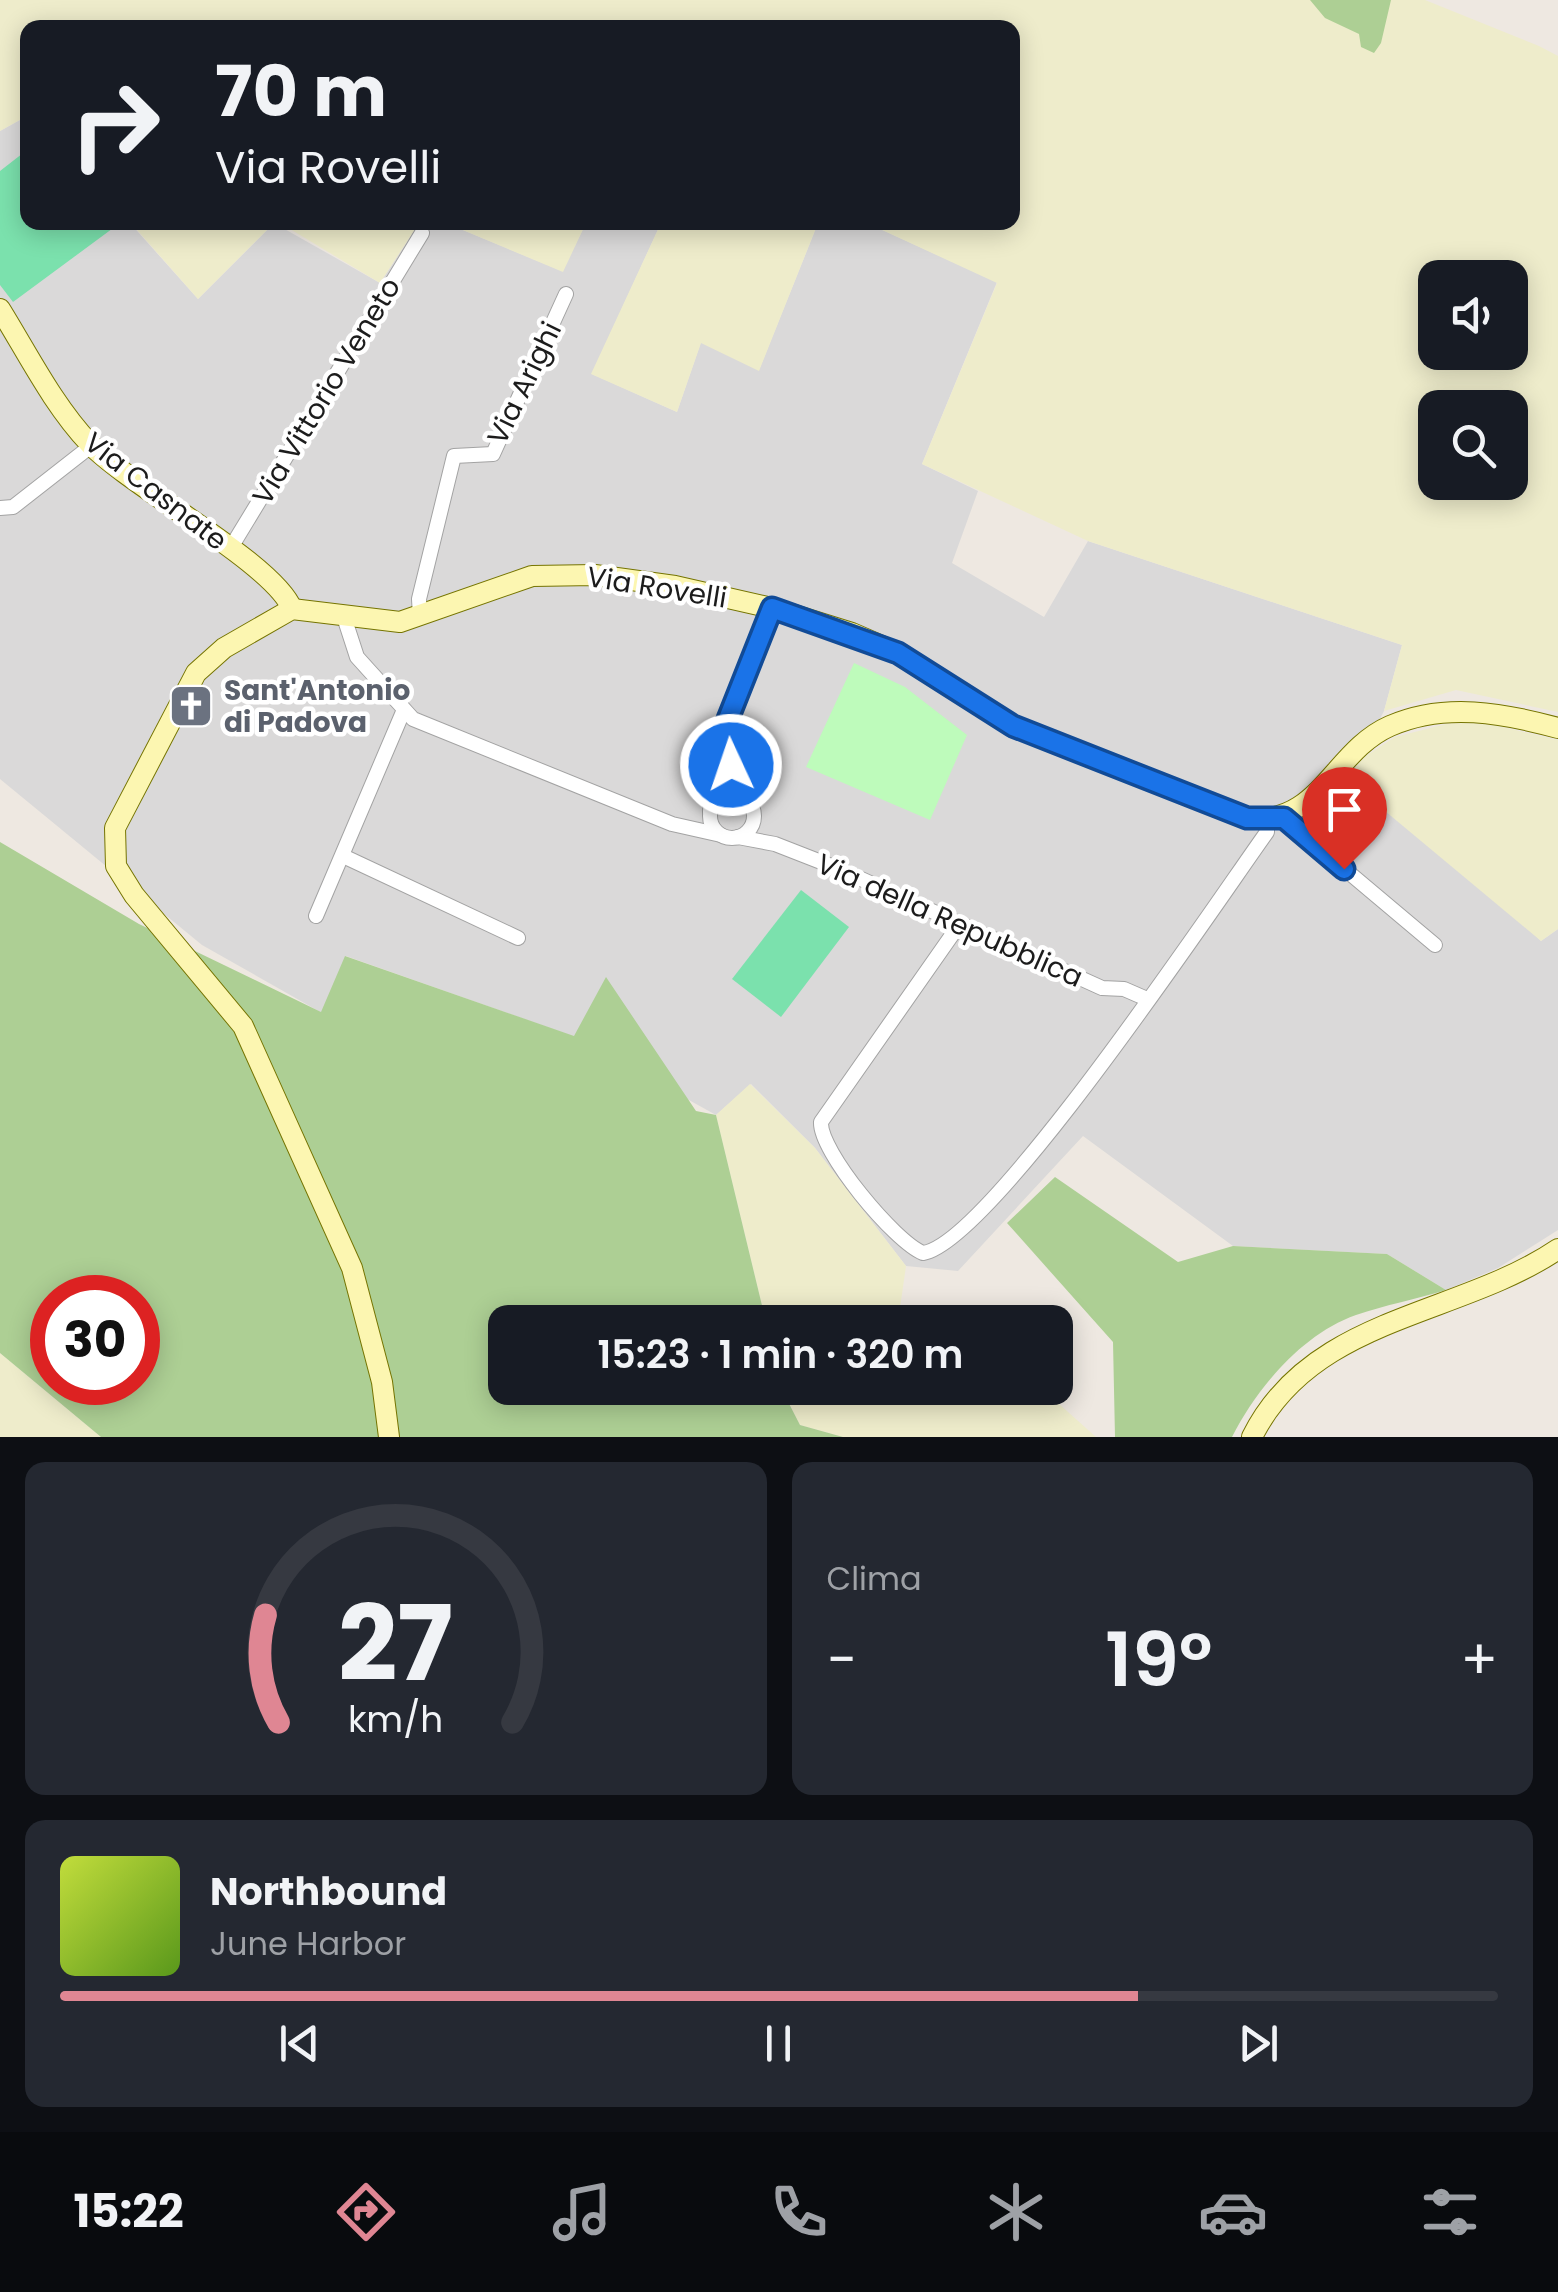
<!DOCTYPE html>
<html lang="it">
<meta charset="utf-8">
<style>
:root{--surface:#171b24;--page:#242831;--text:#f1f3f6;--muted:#9ea1a6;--line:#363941;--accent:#df8693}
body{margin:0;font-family:Poppins,sans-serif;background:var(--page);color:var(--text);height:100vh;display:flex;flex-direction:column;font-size:38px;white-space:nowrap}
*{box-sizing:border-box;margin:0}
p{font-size:32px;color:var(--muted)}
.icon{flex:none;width:55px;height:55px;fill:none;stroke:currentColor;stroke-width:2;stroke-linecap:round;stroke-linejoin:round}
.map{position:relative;height:1437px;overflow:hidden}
.drawer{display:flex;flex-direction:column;gap:25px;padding:25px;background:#0d0f14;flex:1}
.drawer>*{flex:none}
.hud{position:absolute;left:20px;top:20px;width:1000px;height:210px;border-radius:20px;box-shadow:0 5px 25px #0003;background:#171b24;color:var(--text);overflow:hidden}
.fabs{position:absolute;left:1418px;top:260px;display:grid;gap:20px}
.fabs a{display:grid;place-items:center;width:110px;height:110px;border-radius:20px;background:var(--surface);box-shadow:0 5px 25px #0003;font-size:50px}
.speed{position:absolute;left:30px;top:1275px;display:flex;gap:20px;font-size:50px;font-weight:700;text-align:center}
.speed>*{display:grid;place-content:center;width:130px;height:130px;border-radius:50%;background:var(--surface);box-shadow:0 5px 25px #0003;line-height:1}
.speed .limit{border:15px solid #d22;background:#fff;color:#111}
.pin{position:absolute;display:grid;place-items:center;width:85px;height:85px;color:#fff;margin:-102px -42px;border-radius:50% 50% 50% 0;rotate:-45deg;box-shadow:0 0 10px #0007}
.pin .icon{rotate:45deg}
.me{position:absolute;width:110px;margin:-55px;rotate:357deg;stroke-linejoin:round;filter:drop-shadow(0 0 8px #0008)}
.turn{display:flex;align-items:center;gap:35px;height:210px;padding:0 30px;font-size:45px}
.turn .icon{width:130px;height:130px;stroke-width:2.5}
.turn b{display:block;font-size:70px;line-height:85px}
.big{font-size:75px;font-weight:600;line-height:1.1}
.drawer .card{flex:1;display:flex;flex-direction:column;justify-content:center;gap:15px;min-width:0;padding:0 35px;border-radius:20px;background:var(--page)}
.drawer .dial{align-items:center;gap:0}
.dial svg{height:260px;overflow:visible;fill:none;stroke:var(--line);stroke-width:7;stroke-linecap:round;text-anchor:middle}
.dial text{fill:var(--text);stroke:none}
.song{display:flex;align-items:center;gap:30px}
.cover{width:120px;height:120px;border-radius:15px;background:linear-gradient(135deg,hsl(70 70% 55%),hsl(90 70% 35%))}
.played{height:10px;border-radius:5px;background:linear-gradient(90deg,var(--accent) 75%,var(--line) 75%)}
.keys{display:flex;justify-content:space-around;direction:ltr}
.heat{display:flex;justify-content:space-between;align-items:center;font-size:55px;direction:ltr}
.drawer .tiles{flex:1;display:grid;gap:25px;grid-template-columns:1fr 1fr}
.card:last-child{grid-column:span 2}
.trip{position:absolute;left:488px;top:1305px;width:585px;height:100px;border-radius:20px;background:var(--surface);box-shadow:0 5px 25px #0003;font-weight:600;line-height:100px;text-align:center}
.tab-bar{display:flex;height:160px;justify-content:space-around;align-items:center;background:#090b0e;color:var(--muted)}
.tab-bar .icon{width:70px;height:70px}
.tab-bar .on{color:var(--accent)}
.tab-bar b{font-size:45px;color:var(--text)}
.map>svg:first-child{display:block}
.residential{fill:#dad9d9}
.farmland{fill:#eeeccb;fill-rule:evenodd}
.forest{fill:#adcf94;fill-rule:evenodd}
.park{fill:#befbbb}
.pitch{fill:#7be1ad}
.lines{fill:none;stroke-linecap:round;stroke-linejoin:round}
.street-casing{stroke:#a3a3a3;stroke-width:16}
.secondary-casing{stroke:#757401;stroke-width:22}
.street{stroke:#fff;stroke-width:14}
.secondary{stroke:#fcf6b1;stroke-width:20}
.route-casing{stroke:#114b97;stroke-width:25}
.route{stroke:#1a73e8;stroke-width:18}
.labels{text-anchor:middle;stroke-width:9;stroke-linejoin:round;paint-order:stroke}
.street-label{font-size:28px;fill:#1c1c1c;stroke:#fff}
.worship-label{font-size:28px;font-weight:bold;fill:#5b616d;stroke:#fff;text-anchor:start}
</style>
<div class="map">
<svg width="1558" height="1437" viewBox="0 0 1558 1437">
<rect width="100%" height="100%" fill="#eee8e1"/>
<path class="residential" d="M 27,116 L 28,222 L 130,223 L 198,299 L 274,223 L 380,283 L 419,223 L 446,223 L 562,271 L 586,223 L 661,223 L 592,374 L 677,412 L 701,342 L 759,370 L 818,223 L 867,223 L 997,282 L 922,464 L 978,491 L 952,563 L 1044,617 L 1088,541 L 1402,645 L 1384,711 L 1358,761 L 1541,941 L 1558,929 L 1558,1230 L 1498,1268 L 1446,1290 L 1387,1254 L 1233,1246 L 1083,1136 L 958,1271 L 906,1266 L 815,1148 L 751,1084 L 716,1115 L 575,1037 L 346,956 L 322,1013 L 202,945 L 0,779 L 0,131 Z"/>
<g class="farmland">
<path d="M 0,0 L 1425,0 L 1539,46 L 1558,56 L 1558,712 L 1456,690 L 1384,711 L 1402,645 L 1088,541 L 922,464 L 997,283 L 867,223 L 1012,222 L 1012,28 L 28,28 L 27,116 L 0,131 ZM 1435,278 L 1510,278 L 1510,352 L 1435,352 ZM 1435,408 L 1510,408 L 1510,482 L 1435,482 Z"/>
<path d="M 130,222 L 274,222 L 274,223 L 198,299 Z"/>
<path d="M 280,223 L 419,223 L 380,283 Z"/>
<path d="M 446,223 L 586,222 L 586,223 L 563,272 Z"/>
<path d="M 661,223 L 818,223 L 759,371 L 701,343 L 677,412 L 591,374 Z"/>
<path d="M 1454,722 L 1482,722 L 1558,740 L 1558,929 L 1541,941 L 1349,781 L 1358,761 L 1395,737 Z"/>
<path d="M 750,1084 L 815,1148 L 906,1266 L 898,1322 L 766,1322 L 716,1115 Z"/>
<path d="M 0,1353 L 101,1437 L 0,1437 Z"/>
<path d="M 781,1388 L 1020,1390 L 1058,1403 L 1096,1437 L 843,1437 L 800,1425 Z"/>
</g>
<g class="forest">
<path d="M 1310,0 L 1391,0 L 1381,43 L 1374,53 L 1361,47 L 1359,34 L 1325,18 Z"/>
<path d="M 0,842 L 139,924 L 321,1012 L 345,956 L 574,1036 L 606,977 L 696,1111 L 716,1115 L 766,1322 L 505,1322 L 505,1388 L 781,1388 L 800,1425 L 843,1437 L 101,1437 L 0,1353 ZM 52,1298 L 138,1298 L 138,1382 L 52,1382 Z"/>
<path d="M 1055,1177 L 1178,1262 L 1233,1246 L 1387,1254 L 1446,1290 C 1417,1299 1385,1305 1356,1315 C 1302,1334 1257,1388 1232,1437 L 1115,1437 L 1113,1342 L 1007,1223 Z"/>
</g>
<path class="park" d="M 854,663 L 905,687 L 967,735 L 930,820 L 806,767 Z"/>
<g class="pitch">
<path d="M 27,150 L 28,222 L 120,223 L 13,302 L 0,285 L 0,171 Z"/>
<path d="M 801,890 L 849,927 L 781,1017 L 732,979 Z"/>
</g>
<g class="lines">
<g class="street-casing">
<g id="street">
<path d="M 0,508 L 13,507 L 91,446"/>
<path d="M 230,549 L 422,233"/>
<path d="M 420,616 L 419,599 L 454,456 L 493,454 L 566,294"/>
<path d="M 344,617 L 357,657 L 413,719 L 672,824 L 721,835"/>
<path d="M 724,735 L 743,797"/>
<circle cx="732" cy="816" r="22"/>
<path d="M 710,812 L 714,753 L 772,608"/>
<path d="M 1284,818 L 1435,945"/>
<path d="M 738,837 L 775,844 L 839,869 L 1102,988 L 1124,989 L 1147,999"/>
<path d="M 343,856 L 518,938"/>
<path d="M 316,916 L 403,712"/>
<path d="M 959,925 L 821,1122 C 819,1151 895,1242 923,1253 C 990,1243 1216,903 1267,832 L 1267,820"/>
</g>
</g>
<g class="secondary-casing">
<g id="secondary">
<path d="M 0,309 C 28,354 53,405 90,444 C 131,487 275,564 292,609"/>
<path d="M 389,1437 L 382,1382 L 352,1268 L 243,1026 L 134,895 L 116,866 L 115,828 L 196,673 L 224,648 L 292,609 L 400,622 L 532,576 L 595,575 L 675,586 L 772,608 L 852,633 L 898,653 L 1013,726 L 1247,818 C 1319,827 1333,751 1390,726 C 1445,702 1503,713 1558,728"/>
<path d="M 1252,1437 C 1312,1316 1458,1317 1558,1249"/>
</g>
</g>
<use href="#street" class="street"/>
<use href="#secondary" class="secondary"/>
</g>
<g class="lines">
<g class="route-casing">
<path id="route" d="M 731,765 L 724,729 L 772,608 L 898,653 L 1013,726 L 1247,818 L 1284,818 L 1344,869"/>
</g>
<use href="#route" class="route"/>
</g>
<defs>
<g id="church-square" transform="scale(2.25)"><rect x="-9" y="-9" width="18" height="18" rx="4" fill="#6b7280" stroke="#fff"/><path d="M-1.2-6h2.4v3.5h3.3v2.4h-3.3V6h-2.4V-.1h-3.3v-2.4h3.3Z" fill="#fff"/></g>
</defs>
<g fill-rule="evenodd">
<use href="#church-square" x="191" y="706"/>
</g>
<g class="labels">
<g class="street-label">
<text transform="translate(524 383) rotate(-64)" y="10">Via Arighi</text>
<text transform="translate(326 391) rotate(-59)" y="10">Via Vittorio Veneto</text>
<text transform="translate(156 491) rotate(38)" y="10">Via Casnate</text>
<text transform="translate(657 587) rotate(9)" y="10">Via Rovelli</text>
<text transform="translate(950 920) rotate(24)" y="10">Via della Repubblica</text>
</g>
<g class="worship-label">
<text x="224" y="700">Sant'Antonio<tspan x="224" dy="32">di Padova</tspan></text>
</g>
</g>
</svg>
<div class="fabs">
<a><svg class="icon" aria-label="sound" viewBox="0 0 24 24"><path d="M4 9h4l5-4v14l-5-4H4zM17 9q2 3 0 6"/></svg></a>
<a><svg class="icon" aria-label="search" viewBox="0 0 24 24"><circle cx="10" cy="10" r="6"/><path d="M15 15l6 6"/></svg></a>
</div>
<div class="speed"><div class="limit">30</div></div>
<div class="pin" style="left:1344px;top:869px;background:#d93025"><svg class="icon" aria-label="arrive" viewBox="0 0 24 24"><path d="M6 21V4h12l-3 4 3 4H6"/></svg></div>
<svg class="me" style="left:731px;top:765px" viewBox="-20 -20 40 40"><circle r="17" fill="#1a73e8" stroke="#fff" stroke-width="3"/><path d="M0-11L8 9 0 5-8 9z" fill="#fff"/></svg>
<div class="trip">15:23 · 1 min · 320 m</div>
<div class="hud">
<div class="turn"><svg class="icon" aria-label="right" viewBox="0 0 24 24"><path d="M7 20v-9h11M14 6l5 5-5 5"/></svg><div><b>70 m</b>Via Rovelli</div></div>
</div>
</div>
<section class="drawer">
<div class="tiles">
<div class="card dial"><svg viewBox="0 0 100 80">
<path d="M14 69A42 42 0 1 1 86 69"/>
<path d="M14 69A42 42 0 0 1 10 36" stroke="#df8693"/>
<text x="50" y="56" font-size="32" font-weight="700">27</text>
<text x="50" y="72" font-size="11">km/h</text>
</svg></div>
<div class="card"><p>Clima</p>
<div class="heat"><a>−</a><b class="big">19°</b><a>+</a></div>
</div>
<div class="card">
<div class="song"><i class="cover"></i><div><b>Northbound</b><p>June Harbor</p></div></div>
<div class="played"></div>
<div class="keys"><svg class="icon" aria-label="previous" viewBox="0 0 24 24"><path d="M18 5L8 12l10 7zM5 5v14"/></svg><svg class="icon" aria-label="pause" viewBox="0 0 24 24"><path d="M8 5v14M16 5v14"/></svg><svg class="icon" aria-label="next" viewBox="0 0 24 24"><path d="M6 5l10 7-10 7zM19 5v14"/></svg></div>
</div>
</div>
</section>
<nav class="tab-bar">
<b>15:22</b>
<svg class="icon on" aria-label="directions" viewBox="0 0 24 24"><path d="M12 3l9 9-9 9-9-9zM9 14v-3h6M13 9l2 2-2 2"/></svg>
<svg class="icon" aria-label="music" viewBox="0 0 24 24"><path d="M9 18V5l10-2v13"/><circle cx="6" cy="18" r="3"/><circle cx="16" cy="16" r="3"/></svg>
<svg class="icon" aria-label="phone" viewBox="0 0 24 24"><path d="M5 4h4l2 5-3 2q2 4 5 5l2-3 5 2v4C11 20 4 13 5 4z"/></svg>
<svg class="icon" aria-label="climate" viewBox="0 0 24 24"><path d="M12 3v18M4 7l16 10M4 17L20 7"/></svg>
<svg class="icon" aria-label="car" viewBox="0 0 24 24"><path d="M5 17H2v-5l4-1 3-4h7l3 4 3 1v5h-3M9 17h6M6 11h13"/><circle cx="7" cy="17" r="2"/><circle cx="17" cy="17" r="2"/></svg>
<svg class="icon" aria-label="filters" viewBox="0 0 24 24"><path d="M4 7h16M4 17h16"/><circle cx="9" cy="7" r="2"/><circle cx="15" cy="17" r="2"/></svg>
</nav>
